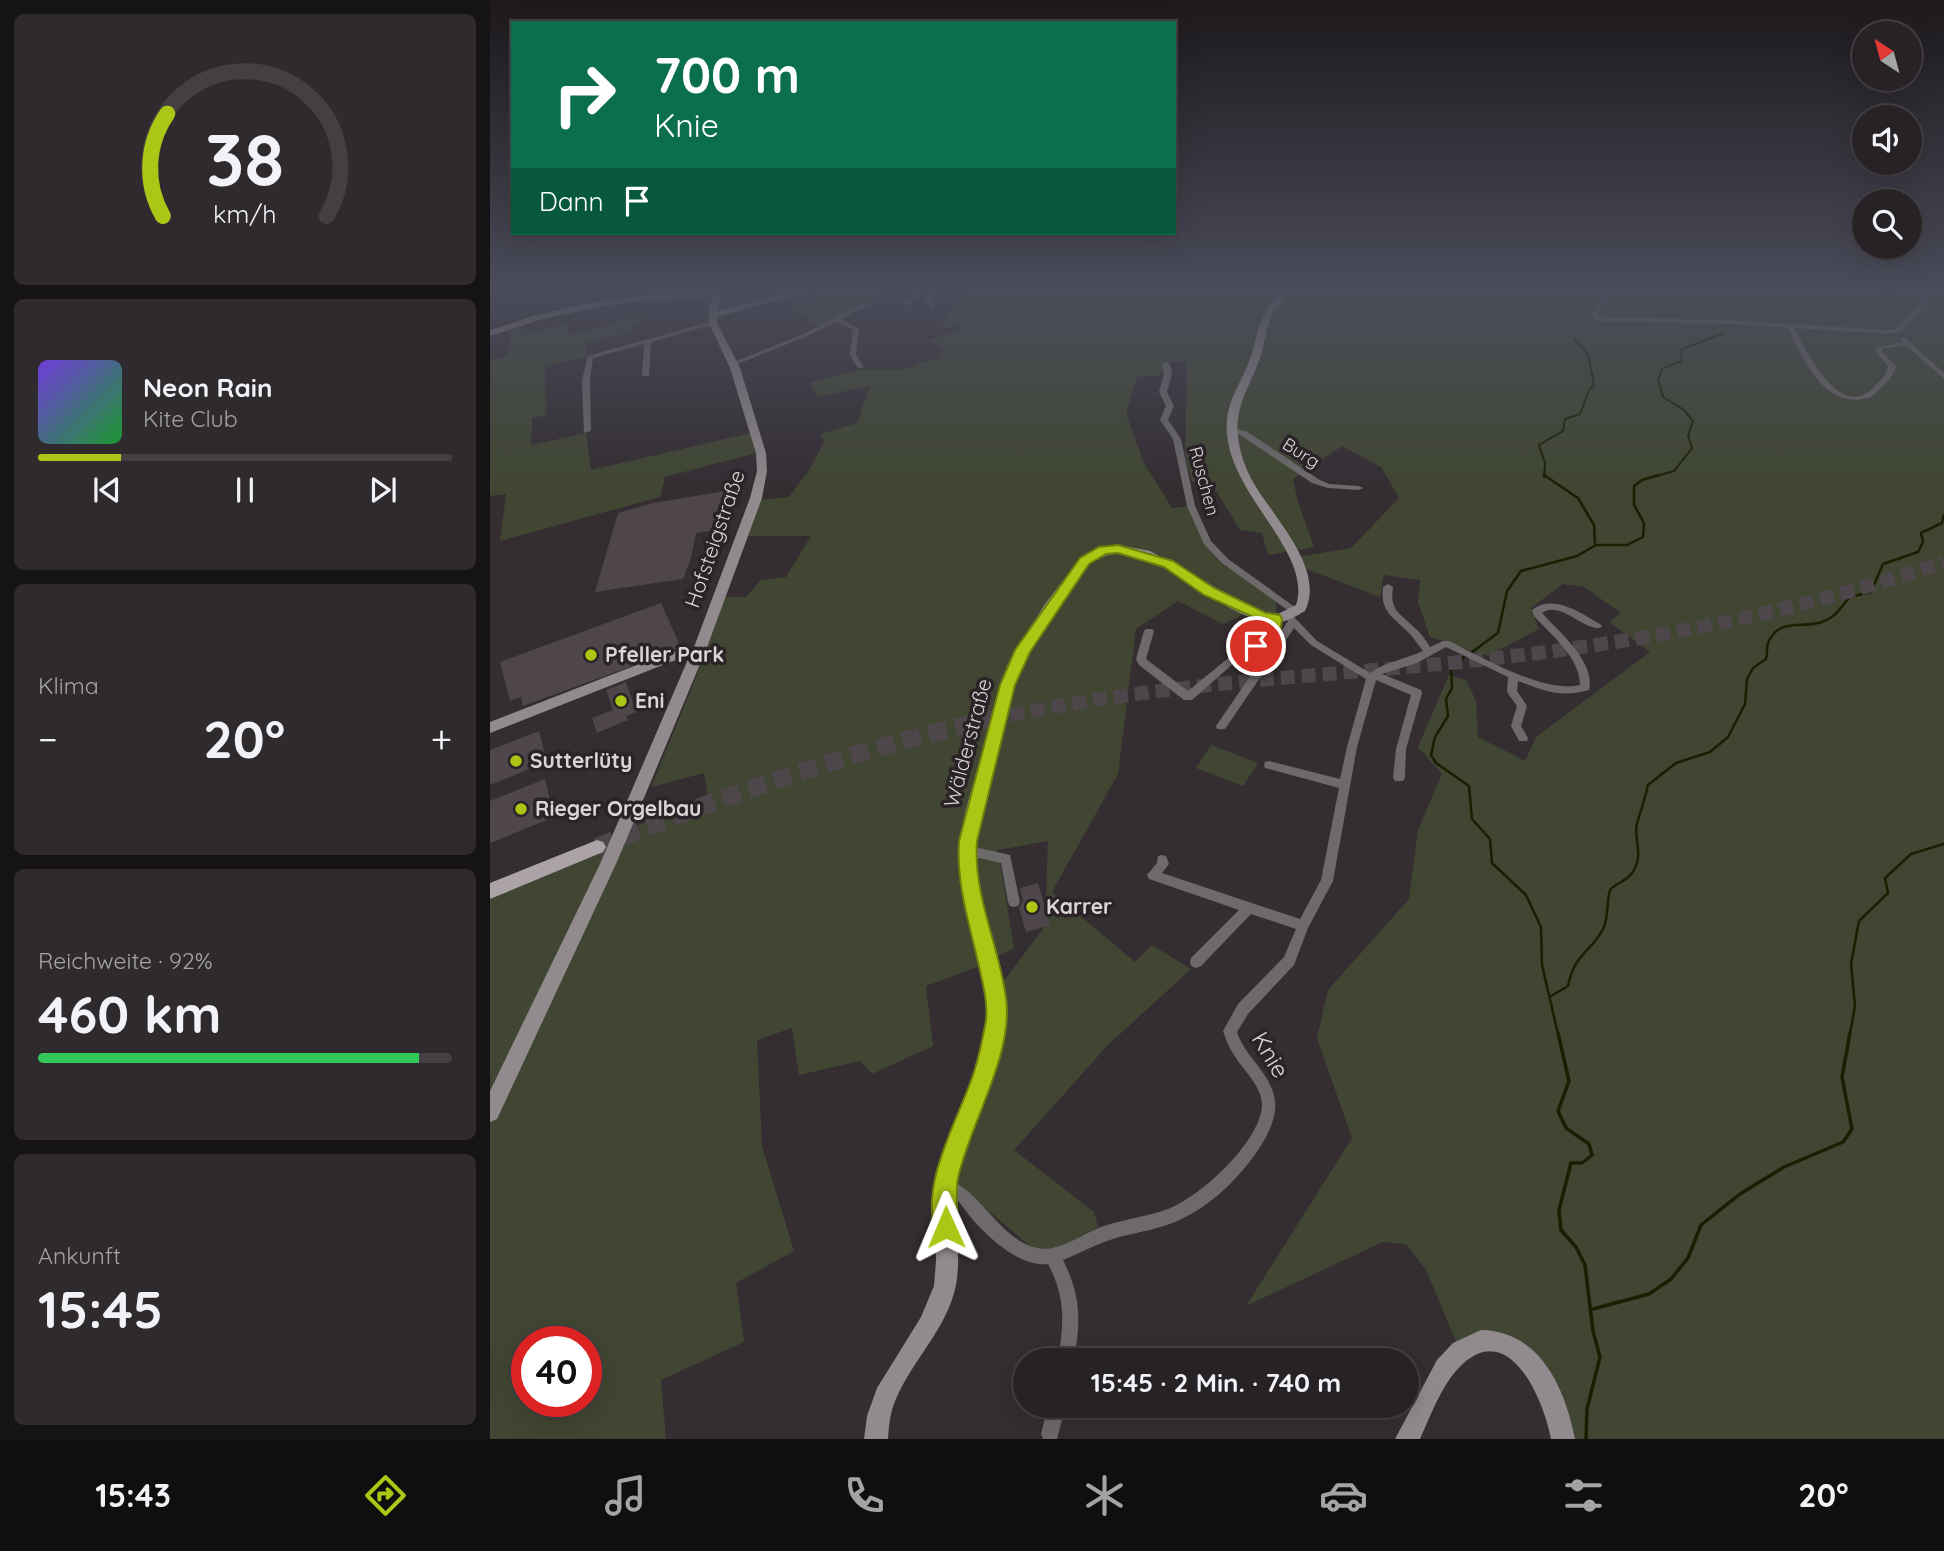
<!DOCTYPE html>
<html lang="de">
<meta charset="utf-8">
<style>
:root{--surface:#272226;--page:#2f2a2e;--text:#f1f3f6;--muted:#a4a4a7;--line:#433f43;--accent:#abc614}
body{margin:0;font-family:Quicksand,sans-serif;background:var(--page);color:var(--text);height:100vh;display:flex;flex-direction:column;font-size:26px;white-space:nowrap}
*{box-sizing:border-box;margin:0}
p{font-size:23px;color:var(--muted)}
.icon{flex:none;width:38px;height:38px;fill:none;stroke:currentColor;stroke-width:2;stroke-linecap:round;stroke-linejoin:round}
.map{position:relative;flex:1;overflow:hidden}
.panel{display:flex;flex-direction:column;gap:14px;padding:14px;background:#151315;width:490px}
.panel>*{flex:none}
.top-card{position:absolute;left:21px;top:21px;width:665px;height:214px;border-radius:0px;box-shadow:0 7px 28px #0002,0 0 0 2px var(--line);background:#0b6e4f;color:#fff;overflow:hidden}
.needle{width:46px;rotate:324deg}
.buttons{position:absolute;left:1362px;top:21px;display:grid;gap:14px}
.buttons a{display:grid;place-items:center;width:70px;height:70px;border-radius:50%;background:var(--surface);box-shadow:0 7px 28px #0002,0 0 0 2px var(--line);font-size:35px}
.speed{position:absolute;left:21px;top:1326px;display:flex;gap:14px;font-size:35px;font-weight:700;text-align:center}
.speed>*{display:grid;place-content:center;width:91px;height:91px;border-radius:50%;background:var(--surface);box-shadow:0 7px 28px #0002,0 0 0 2px var(--line);line-height:1}
.speed .limit{border:10px solid #d22;background:#fff;color:#111}
.pin{position:absolute;display:grid;place-items:center;width:60px;height:60px;color:#fff;margin:-30px;border:4px solid #fff;border-radius:50%;box-shadow:0 2px 7px #0007}
.me{position:absolute;width:77px;margin:-38px;rotate:359deg;stroke-linejoin:round;filter:drop-shadow(0 0 5px #0008)}
.turn{display:flex;align-items:center;gap:24px;height:147px;padding:0 28px;font-size:32px}
.turn .icon{width:91px;height:91px;stroke-width:2.5}
.turn b{display:block;font-size:49px;line-height:60px}
.then{display:flex;align-items:center;height:66px;padding:0 28px;background:#0003;gap:14px;font-size:26px}
.big{font-size:52px;font-weight:700;line-height:1.1}
.panel .widget{flex:1;display:flex;flex-direction:column;justify-content:center;gap:10px;min-width:0;padding:0 24px;border-radius:10px;background:var(--page)}
.panel .dial{align-items:center;gap:0}
.dial svg{height:182px;overflow:visible;fill:none;stroke:var(--line);stroke-width:7;stroke-linecap:round;text-anchor:middle}
.dial text{fill:var(--text);stroke:none}
.song{display:flex;align-items:center;gap:21px}
.cover{width:84px;height:84px;border-radius:10px;background:linear-gradient(135deg,hsl(260 70% 55%),hsl(130 70% 35%))}
.played{height:7px;border-radius:4px;background:linear-gradient(90deg,var(--accent) 20%,var(--line) 20%)}
.keys{display:flex;justify-content:space-around;direction:ltr}
.heat{display:flex;justify-content:space-between;align-items:center;font-size:38px;direction:ltr}
.charge{height:10px;border-radius:5px;background:linear-gradient(90deg,#34c759 92%,var(--line) 0)}
.trip{position:absolute;left:523px;top:1348px;width:406px;height:70px;border-radius:35px;background:var(--surface);box-shadow:0 7px 28px #0002,0 0 0 2px var(--line);font-weight:700;line-height:70px;text-align:center}
.tab-bar{display:flex;height:112px;justify-content:space-around;align-items:center;background:#100e0f;color:var(--muted)}
.tab-bar .icon{width:49px;height:49px}
.tab-bar .on{color:var(--accent)}
.tab-bar b{font-size:32px;color:var(--text)}
main{display:flex;flex:1;min-height:0}
.map>svg:first-child{display:block}
.green{fill:#404631;fill-rule:evenodd}
.lines{fill:none;stroke-linecap:round;stroke-linejoin:round}
.stream-far2{stroke:#191f00;stroke-width:2}
.stream-far1{stroke:#191f00;stroke-width:2.5}
.stream{stroke:#191f00;stroke-width:3.5}
.building{fill:#4e464b}
.primary-tunnel-far1{stroke:#4d464b;stroke-width:14;stroke-dasharray:14 7;stroke-linecap:butt}
.primary-tunnel{stroke:#4d464b;stroke-width:18;stroke-dasharray:18 9;stroke-linecap:butt}
.street{fill:#6e6a6c;fill-rule:evenodd}
.secondary{fill:#918a8e;fill-rule:evenodd}
.primary{fill:#aca3a9;fill-rule:evenodd}
.route{fill:#abc614;stroke:#6f810d;stroke-width:2}
.poi-dot{fill:#abc614;stroke:#2a2328;stroke-width:2.5}
.labels{text-anchor:middle;stroke-width:7;stroke-linejoin:round;paint-order:stroke}
.far-street-label{font-size:18px;fill:#dad5d8;stroke:#2a2328}
.street-label{font-size:21px;fill:#dad5d8;stroke:#2a2328}
.poi-label{font-size:21px;font-weight:bold;fill:#dad5d8;stroke:#2a2328;text-anchor:start}
.near-street-label{font-size:24px;fill:#dad5d8;stroke:#2a2328}
</style>
<main>
<section class="panel">
<div class="widget dial"><svg viewBox="0 0 100 80">
<path d="M14 69A42 42 0 1 1 86 69"/>
<path d="M14 69A42 42 0 0 1 16 24" stroke="#abc614"/>
<text x="50" y="56" font-size="32" font-weight="700">38</text>
<text x="50" y="72" font-size="11">km/h</text>
</svg></div>
<div class="widget">
<div class="song"><i class="cover"></i><div><b>Neon Rain</b><p>Kite Club</p></div></div>
<div class="played"></div>
<div class="keys"><svg class="icon" aria-label="previous" viewBox="0 0 24 24"><path d="M18 5L8 12l10 7zM5 5v14"/></svg><svg class="icon" aria-label="pause" viewBox="0 0 24 24"><path d="M8 5v14M16 5v14"/></svg><svg class="icon" aria-label="next" viewBox="0 0 24 24"><path d="M6 5l10 7-10 7zM19 5v14"/></svg></div>
</div>
<div class="widget"><p>Klima</p>
<div class="heat"><a>−</a><b class="big">20°</b><a>+</a></div>
</div>
<div class="widget"><p>Reichweite · 92%</p><b class="big">460 km</b><div class="charge"></div></div>
<div class="widget"><p>Ankunft</p><b class="big">15:45</b></div>
</section>
<div class="map">
<svg width="1454" height="1439" viewBox="0 0 1454 1439">
<rect width="100%" height="100%" fill="#342d32"/>
<g class="green">
<path d="M 326,288 L 409,288 L 331,327 L 300,308 L 331,298 L 321,289 Z"/>
<path d="M 482,288 L 1454,288 L 1454,1439 L 1075,1439 L 1025,1347 L 970,1351 L 936,1270 L 916,1244 L 893,1242 L 756,1306 L 862,1138 L 827,1038 L 838,990 L 919,899 L 928,830 L 952,774 L 928,747 L 959,675 L 976,680 L 986,701 L 988,737 L 1035,761 L 1046,737 L 1160,652 L 1119,622 L 1131,613 L 1094,587 L 1073,584 L 1041,608 L 1049,629 L 998,656 L 940,637 L 928,602 L 930,580 L 894,575 L 890,597 L 811,567 L 807,557 L 861,548 L 909,498 L 891,467 L 852,446 L 803,479 L 808,502 L 824,547 L 778,555 L 772,533 L 750,530 L 719,479 L 702,482 L 695,454 L 697,361 L 680,362 L 672,375 L 647,377 L 636,414 L 654,463 L 682,508 L 699,506 L 714,542 L 786,600 L 786,614 L 757,613 L 733,624 L 688,601 L 646,629 L 628,774 L 562,892 L 645,962 L 662,945 L 701,969 L 618,1045 L 524,1150 L 604,1212 L 608,1227 L 570,1248 L 546,1251 L 463,1181 L 486,1111 L 510,986 L 555,926 L 558,841 L 508,850 L 524,948 L 490,966 L 436,986 L 443,1046 L 382,1074 L 370,1061 L 309,1075 L 302,1028 L 267,1040 L 272,1146 L 304,1251 L 246,1283 L 254,1342 L 171,1380 L 176,1439 L 0,1439 L 0,886 L 218,796 L 214,773 L 161,787 L 207,675 L 233,597 L 256,597 L 271,580 L 296,577 L 321,536 L 256,536 L 269,500 L 299,497 L 319,470 L 334,442 L 331,434 L 367,423 L 380,386 L 328,397 L 320,383 L 372,369 L 418,369 L 431,362 L 450,359 L 453,347 L 437,341 L 470,330 L 471,326 L 455,328 L 450,325 L 459,319 L 455,314 L 464,308 L 465,298 ZM 37,1342 L 96,1342 L 96,1402 L 37,1402 Z"/>
<path d="M 152,316 L 155,320 L 140,327 L 142,332 L 96,343 L 97,357 L 55,366 L 56,415 L 42,418 L 41,445 L 96,433 L 101,470 L 261,433 L 266,453 L 175,477 L 170,497 L 10,541 L 16,494 L 0,496 L 0,360 L 17,356 L 21,328 L 33,324 L 37,333 L 78,324 L 79,335 Z"/>
<path d="M 721,745 L 768,763 L 753,786 L 706,768 Z"/>
</g>
<g class="lines">
<g class="stream-far2">
<path d="M 1054,477 L 1055,463 L 1049,445 L 1073,431 L 1075,419 L 1090,414 L 1099,390 L 1104,385 L 1098,354 L 1085,340"/>
<path d="M 1163,477 L 1184,471 L 1202,448 L 1198,435 L 1203,421 L 1194,410 L 1173,397 L 1168,380 L 1172,369 L 1191,361 L 1192,349 L 1232,334"/>
</g>
<g class="stream-far1">
<path d="M 1054,475 L 1088,498 L 1104,525 L 1105,544"/>
<path d="M 982,652 L 1008,633 L 1017,591 L 1031,571 L 1087,556 L 1106,545 L 1137,545 L 1153,537 L 1154,523 L 1144,505 L 1144,486 L 1152,480 L 1169,475"/>
<path d="M 975,656 L 961,671 L 962,688 L 956,699 L 958,716 L 945,737 L 941,755 L 946,763 L 979,786 L 982,819 L 1000,839 L 1002,863 L 1036,895 L 1051,927 L 1052,965 L 1068,1034"/>
<path d="M 1061,996 L 1078,986 C 1085,952 1100,954 1113,929 C 1119,917 1116,903 1120,890 C 1126,883 1137,881 1142,873 C 1155,855 1143,839 1147,823 C 1151,811 1155,798 1158,785 L 1186,763 L 1220,752 L 1238,737 L 1255,704 L 1257,679 L 1263,668 L 1276,659 C 1278,653 1276,648 1278,643 C 1289,617 1311,629 1332,622 C 1347,617 1351,606 1360,597 L 1381,592 L 1393,564 L 1428,552 L 1433,542 L 1431,533 L 1452,523 L 1454,515"/>
<path d="M 1360,1034 L 1365,1006 L 1361,964 L 1369,921 L 1398,893 L 1395,878 L 1421,854 L 1454,844"/>
</g>
<g class="stream">
<path d="M 1068,1033 L 1079,1081 L 1068,1111 L 1076,1128 L 1099,1144 L 1102,1155 L 1092,1163 L 1081,1163 L 1069,1210 L 1071,1230 L 1086,1247 L 1095,1265 L 1103,1331 L 1110,1357 L 1097,1409 L 1096,1439"/>
<path d="M 1103,1309 L 1159,1294 L 1181,1279 L 1198,1258 L 1211,1225 L 1250,1194 L 1294,1167 L 1353,1142 L 1362,1129 L 1352,1077 L 1360,1033"/>
</g>
</g>
<g class="building">
<path d="M 235,491 L 250,491 L 249,500 L 242,501 L 238,528 L 206,533 L 201,558 L 193,579 L 105,592 L 128,513 L 163,503 Z"/>
<path d="M 171,603 L 191,648 L 33,706 L 31,697 L 20,701 L 10,662 Z"/>
<path d="M 136,682 L 146,712 L 136,716 L 138,720 L 107,733 L 102,718 L 123,710 L 116,690 Z"/>
<path d="M 49,731 L 55,755 L 50,757 L 52,764 L 0,785 L 0,750 Z"/>
<path d="M 55,779 L 64,817 L 0,843 L 0,801 Z"/>
<path d="M 548,883 L 560,925 L 536,932 L 529,908 L 533,901 L 530,888 Z"/>
</g>
<g class="lines">
<path class="primary-tunnel-far1" d="M 500,720 C 669,681 843,677 1015,657 C 1169,639 1307,612 1454,562"/>
<path class="primary-tunnel" d="M 107,847 C 237,795 370,747 508,718"/>
<g class="street">
<path d="M 426,288 L 432,288 L 428,298 L 419,305 L 415,305 L 415,303 L 423,296 Z"/>
<path d="M 433,288 L 440,288 L 448,294 L 441,301 L 445,307 L 444,308 L 440,308 L 434,301 L 441,294 Z"/>
<path d="M 465,288 L 472,288 L 467,291 L 465,290 Z"/>
<path d="M 1113,288 L 1119,288 L 1118,299 L 1108,312 L 1109,317 L 1239,320 L 1398,330 L 1406,329 L 1444,288 L 1450,288 L 1410,332 L 1398,334 L 1304,328 C 1316,350 1350,422 1383,388 C 1389,381 1397,376 1398,366 L 1387,353 L 1386,348 L 1413,342 L 1411,339 L 1414,337 L 1454,373 L 1454,379 L 1416,345 L 1392,349 L 1392,352 L 1406,366 C 1404,377 1394,384 1387,392 C 1382,397 1379,398 1372,399 C 1333,406 1311,356 1298,328 L 1239,324 L 1106,321 L 1103,319 L 1102,312 L 1112,299 Z"/>
<path d="M 375,303 L 377,304 L 377,306 L 351,319 L 369,329 L 366,355 L 374,367 L 372,368 L 368,368 L 360,355 L 363,330 L 346,322 L 315,337 L 245,365 L 239,364 L 311,335 Z"/>
<path d="M 223,321 L 225,322 L 225,324 L 161,342 L 159,377 L 152,375 L 154,344 L 103,358 L 100,380 L 101,431 L 94,433 L 92,380 L 98,356 Z"/>
<path d="M 676,362 L 680,364 L 682,374 L 677,392 L 684,406 L 678,420 L 691,439 L 705,506 L 721,541 L 738,559 L 809,610 L 811,612 L 809,614 L 803,614 L 732,563 L 714,544 L 697,506 L 683,439 L 670,420 L 676,406 L 669,392 L 674,374 L 672,364 Z"/>
<path d="M 739,428 L 756,431 L 828,479 L 839,484 L 869,486 L 873,488 L 869,490 L 838,488 L 822,483 L 750,435 L 739,432 Z"/>
<path d="M 898,584 L 903,587 C 899,611 911,614 926,629 C 932,634 936,641 940,647 L 953,641 L 959,641 C 992,657 1054,694 1090,685 C 1090,657 1061,635 1044,616 L 1042,610 C 1063,593 1091,613 1110,624 L 1112,626 L 1110,628 C 1091,629 1070,600 1052,613 C 1069,632 1106,662 1099,690 C 1071,698 1054,691 1028,681 L 1027,691 L 1037,706 L 1031,726 L 1038,738 L 1037,741 L 1029,741 L 1021,726 L 1027,706 L 1017,692 L 1018,677 L 956,647 L 927,663 L 895,673 L 892,674 L 931,690 L 932,693 L 916,749 L 915,778 L 913,781 L 905,781 L 903,778 L 906,749 L 921,695 L 886,680 L 867,747 L 843,881 L 818,928 L 804,965 L 758,1014 L 747,1032 C 755,1057 782,1074 785,1101 C 787,1118 777,1137 768,1150 C 746,1183 712,1214 674,1226 C 655,1232 636,1234 617,1241 C 602,1246 588,1254 573,1260 C 591,1296 591,1321 584,1360 L 568,1360 C 574,1323 576,1298 558,1264 C 530,1267 500,1239 483,1220 C 478,1214 474,1208 469,1202 C 462,1195 451,1195 447,1186 L 450,1181 L 455,1178 C 492,1190 508,1239 547,1248 C 568,1253 592,1234 611,1227 C 633,1219 657,1217 678,1209 C 710,1197 770,1142 772,1106 C 773,1087 753,1070 744,1055 C 739,1048 736,1040 733,1031 L 748,1004 L 794,957 L 806,929 L 761,914 L 711,966 L 706,968 L 701,966 L 700,962 L 701,958 L 749,910 L 659,879 L 657,875 L 667,863 L 668,856 L 672,855 L 676,856 L 679,864 L 672,873 L 810,919 L 831,880 L 849,788 L 779,769 L 775,768 L 774,765 L 775,762 L 779,761 L 850,779 L 857,747 L 876,679 L 821,645 L 804,628 L 735,729 L 727,729 L 726,726 L 798,621 L 795,618 L 797,616 L 803,616 L 827,641 L 880,673 C 895,662 916,659 933,651 C 928,645 924,638 919,633 C 903,617 890,612 893,587 Z"/>
<path d="M 785,616 L 790,619 L 782,641 L 753,655 L 702,700 L 694,700 L 649,665 L 646,659 L 654,631 L 656,629 L 662,629 L 664,631 L 656,659 L 698,691 L 747,651 L 775,637 L 780,619 Z"/>
<path d="M 489,848 L 520,855 L 530,902 L 528,906 L 524,907 L 520,906 L 518,902 L 511,863 L 489,858 L 477,861 L 473,860 L 471,856 L 473,852 Z"/>
<path d="M 558,1405 L 576,1405 L 567,1439 L 553,1439 L 551,1434 Z"/>
</g>
<g class="secondary">
<path d="M 225,288 L 233,288 L 227,311 L 316,288 L 329,288 L 227,317 L 227,323 L 250,368 L 276,453 L 277,471 L 272,498 L 216,650 L 159,786 L 126,864 L 7,1119 L 0,1122 L 0,1091 L 110,864 L 199,657 L 183,661 L 0,733 L 0,722 L 175,654 L 204,647 L 260,498 L 267,471 L 266,453 L 240,368 L 219,323 L 219,310 L 222,297 L 159,300 L 113,306 L 49,320 L 0,336 L 0,330 C 16,326 31,319 47,315 C 105,300 164,292 224,291 Z"/>
<path d="M 795,288 L 803,288 C 797,297 788,304 783,313 C 776,326 775,341 771,355 C 762,383 744,406 748,437 C 750,453 755,468 763,482 C 783,517 836,569 815,611 C 808,615 797,622 789,622 C 727,625 666,529 607,559 C 584,570 540,644 530,668 C 518,697 513,729 506,759 C 497,793 482,827 485,862 C 490,915 518,964 515,1017 C 512,1071 479,1116 468,1168 C 460,1207 473,1247 466,1285 C 457,1329 423,1359 406,1399 C 400,1412 399,1425 398,1439 L 374,1439 L 377,1416 L 387,1388 L 431,1317 L 444,1286 L 446,1261 L 445,1185 L 456,1142 L 481,1081 L 494,1039 L 497,1017 L 495,978 L 471,880 L 469,848 L 476,809 L 517,666 L 555,604 L 589,560 L 598,553 L 628,545 L 660,551 L 768,611 L 788,614 L 806,605 C 824,549 730,490 737,419 C 739,398 753,379 760,359 C 766,344 767,327 775,313 C 780,304 788,296 795,288 Z"/>
<path d="M 991,1330 C 1050,1331 1075,1388 1085,1439 L 1061,1439 C 1055,1405 1023,1323 976,1361 C 953,1380 942,1413 930,1439 L 905,1439 L 947,1360 L 963,1343 Z"/>
</g>
<path class="primary" d="M 107,840 L 113,842 L 116,847 L 113,852 L 0,899 L 0,883 Z"/>
</g>
<linearGradient id="sky" x2="0" y2="1"><stop stop-color="#1d191c"/><stop offset="0.59" stop-color="#4a4c5a"/><stop offset="1" stop-color="#4a4c5a" stop-opacity="0"/></linearGradient>
<rect width="1454" height="489" fill="url(#sky)"/>
<path class="route" d="M 628,545 L 683,561 L 724,588 L 776,613 L 790,615 L 792,619 L 790,634 L 771,649 L 761,649 L 759,646 L 776,632 L 777,623 L 714,595 L 674,567 L 628,553 L 616,554 L 599,564 L 540,652 L 525,685 L 487,841 C 483,895 509,945 516,998 C 524,1055 480,1123 468,1178 C 464,1197 471,1218 464,1236 L 456,1239 L 447,1236 C 427,1186 469,1119 484,1072 C 489,1056 493,1037 496,1020 C 498,1000 492,981 488,962 C 479,923 466,882 469,841 L 510,685 L 525,650 L 590,558 L 609,547 Z"/>
<g class="poi-dot">
<circle cx="101" cy="655" r="7"/>
<circle cx="131" cy="701" r="7"/>
<circle cx="26" cy="761" r="7"/>
<circle cx="31" cy="809" r="7"/>
<circle cx="542" cy="907" r="7"/>
</g>
<g class="labels">
<g class="far-street-label">
<text transform="translate(811 453) rotate(32)" y="6">Burg</text>
<text transform="translate(714 481) rotate(75)" y="6">Ruschen</text>
</g>
<g class="street-label">
<text transform="translate(225 539) rotate(-71)" y="7">Hofsteigstraße</text>
<text transform="translate(478 743) rotate(-75)" y="7">Wälderstraße</text>
</g>
<g class="poi-label">
<text x="115" y="662">Pfeller Park</text>
<text x="145" y="708">Eni</text>
<text x="40" y="768">Sutterlüty</text>
<text x="45" y="816">Rieger Orgelbau</text>
<text x="556" y="914">Karrer</text>
</g>
<g class="near-street-label">
<text transform="translate(780 1055) rotate(59)" y="8">Knie</text>
</g>
</g>
</svg>
<div class="buttons">
<a><svg class="needle" viewBox="-14 -14 28 28"><path d="M0-13l5 13h-10z" fill="#e53935"/><path d="M0 13l5-13h-10z" fill="#a4a4a7"/></svg></a>
<a><svg class="icon" aria-label="sound" viewBox="0 0 24 24"><path d="M4 9h4l5-4v14l-5-4H4zM17 9q2 3 0 6"/></svg></a>
<a><svg class="icon" aria-label="search" viewBox="0 0 24 24"><circle cx="10" cy="10" r="6"/><path d="M15 15l6 6"/></svg></a>
</div>
<div class="speed"><div class="limit">40</div></div>
<div class="pin" style="left:766px;top:646px;background:#d93025"><svg class="icon" aria-label="arrive" viewBox="0 0 24 24"><path d="M6 21V4h12l-3 4 3 4H6"/></svg></div>
<svg class="me" style="left:456px;top:1227px" viewBox="-20 -20 40 40"><path d="M0-17L14 15 0 8-14 15z" fill="#abc614" stroke="#fff" stroke-width="4"/></svg>
<div class="trip">15:45 · 2 Min. · 740 m</div>
<div class="top-card">
<div class="turn"><svg class="icon" aria-label="right" viewBox="0 0 24 24"><path d="M7 20v-9h11M14 6l5 5-5 5"/></svg><div><b>700 m</b>Knie</div></div>
<div class="then">Dann<svg class="icon" aria-label="arrive" viewBox="0 0 24 24"><path d="M6 21V4h12l-3 4 3 4H6"/></svg></div>
</div>
</div>
</main>
<nav class="tab-bar">
<b>15:43</b>
<svg class="icon on" aria-label="directions" viewBox="0 0 24 24"><path d="M12 3l9 9-9 9-9-9zM9 14v-3h6M13 9l2 2-2 2"/></svg>
<svg class="icon" aria-label="music" viewBox="0 0 24 24"><path d="M9 18V5l10-2v13"/><circle cx="6" cy="18" r="3"/><circle cx="16" cy="16" r="3"/></svg>
<svg class="icon" aria-label="phone" viewBox="0 0 24 24"><path d="M5 4h4l2 5-3 2q2 4 5 5l2-3 5 2v4C11 20 4 13 5 4z"/></svg>
<svg class="icon" aria-label="climate" viewBox="0 0 24 24"><path d="M12 3v18M4 7l16 10M4 17L20 7"/></svg>
<svg class="icon" aria-label="car" viewBox="0 0 24 24"><path d="M5 17H2v-5l4-1 3-4h7l3 4 3 1v5h-3M9 17h6M6 11h13"/><circle cx="7" cy="17" r="2"/><circle cx="17" cy="17" r="2"/></svg>
<svg class="icon" aria-label="filters" viewBox="0 0 24 24"><path d="M4 7h16M4 17h16"/><circle cx="9" cy="7" r="2"/><circle cx="15" cy="17" r="2"/></svg>
<b>20°</b>
</nav>
